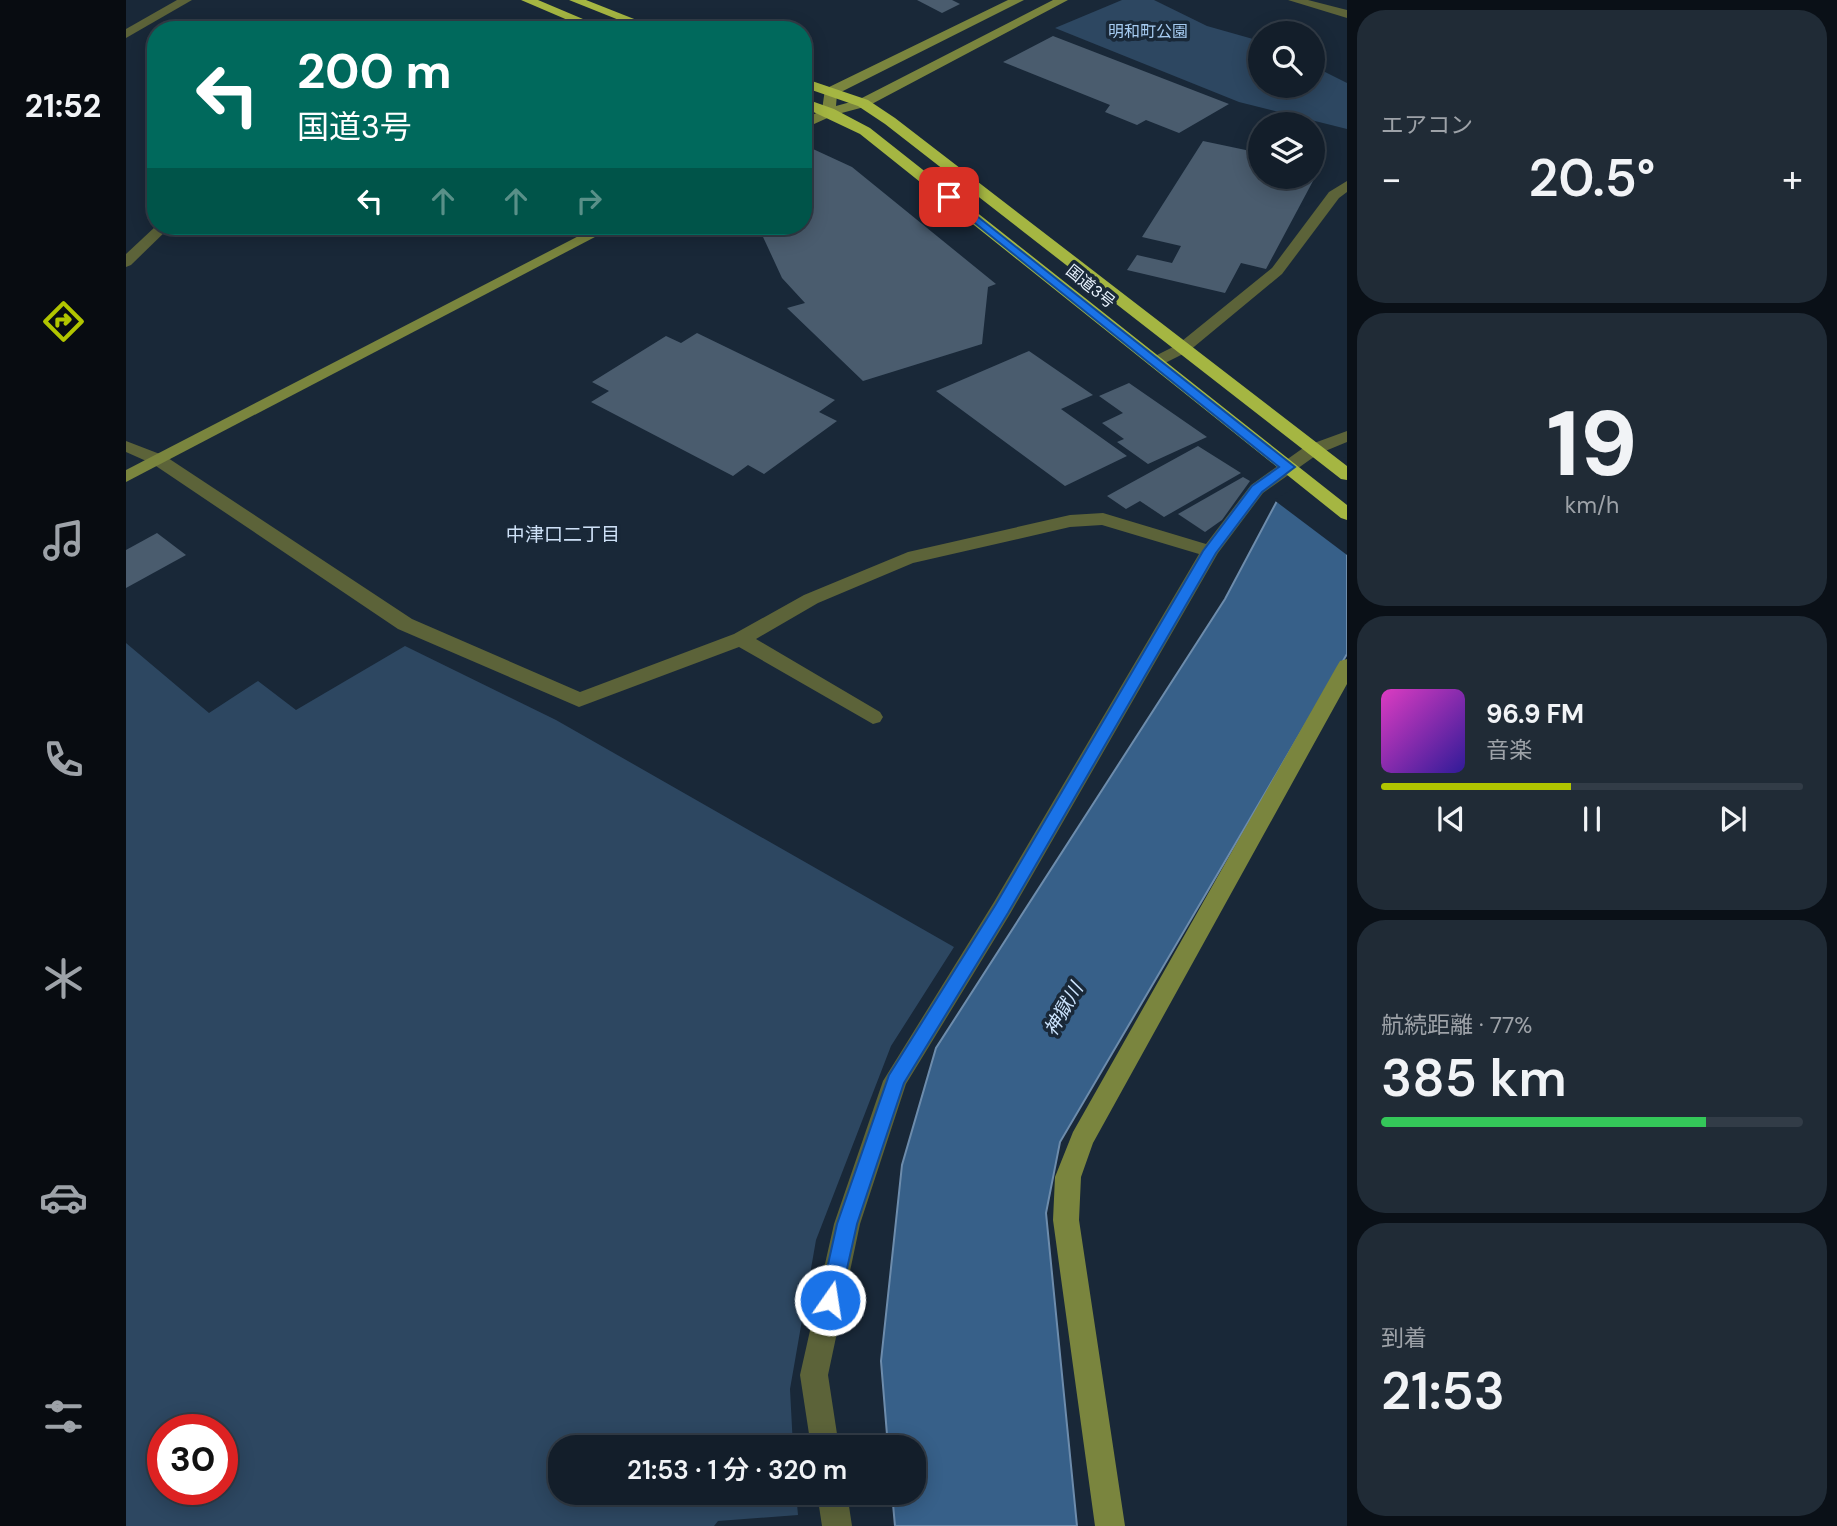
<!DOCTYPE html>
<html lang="ja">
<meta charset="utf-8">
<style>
:root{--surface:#131e2a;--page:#202b36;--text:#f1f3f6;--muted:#9da2a8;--line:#323c47;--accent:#b1c500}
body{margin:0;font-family:"DM Sans","Noto Sans JP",sans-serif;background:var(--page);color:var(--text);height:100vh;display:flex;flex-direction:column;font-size:26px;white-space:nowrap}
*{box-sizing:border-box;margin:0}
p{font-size:23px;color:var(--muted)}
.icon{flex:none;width:38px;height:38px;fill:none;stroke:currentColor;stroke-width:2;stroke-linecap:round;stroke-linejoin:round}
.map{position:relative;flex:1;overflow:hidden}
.details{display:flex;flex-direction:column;gap:10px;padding:10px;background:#0a1017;width:490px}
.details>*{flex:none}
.hud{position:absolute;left:21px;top:21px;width:665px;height:214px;border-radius:28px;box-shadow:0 4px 18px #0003,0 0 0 2px var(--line);background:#00695c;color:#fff;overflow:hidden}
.buttons{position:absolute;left:1122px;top:21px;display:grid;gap:14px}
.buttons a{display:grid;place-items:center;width:77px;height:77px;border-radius:50%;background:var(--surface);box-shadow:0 4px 18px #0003,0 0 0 2px var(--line);font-size:35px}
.speed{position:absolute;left:21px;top:1414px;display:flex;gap:14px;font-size:35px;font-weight:700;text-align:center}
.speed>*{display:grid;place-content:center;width:91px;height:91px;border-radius:50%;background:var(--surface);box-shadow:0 4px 18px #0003,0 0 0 2px var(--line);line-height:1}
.speed .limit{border:10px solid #d22;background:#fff;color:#111}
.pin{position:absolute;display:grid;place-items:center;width:60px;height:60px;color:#fff;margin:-30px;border-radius:14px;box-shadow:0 4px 10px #0006}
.me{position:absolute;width:77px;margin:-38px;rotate:13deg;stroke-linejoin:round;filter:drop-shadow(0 0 5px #0008)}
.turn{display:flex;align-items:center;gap:24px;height:147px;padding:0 35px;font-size:32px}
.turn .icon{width:91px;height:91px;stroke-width:2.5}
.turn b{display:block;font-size:49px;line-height:60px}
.lanes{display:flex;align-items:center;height:66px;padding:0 35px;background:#0003;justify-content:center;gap:35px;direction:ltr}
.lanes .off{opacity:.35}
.big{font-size:52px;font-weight:600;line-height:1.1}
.details .widget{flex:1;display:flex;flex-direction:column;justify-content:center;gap:10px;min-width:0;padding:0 24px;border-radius:28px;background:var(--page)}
.details .dial{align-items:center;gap:0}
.dial b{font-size:91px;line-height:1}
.song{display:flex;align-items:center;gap:21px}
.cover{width:84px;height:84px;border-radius:10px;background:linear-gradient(135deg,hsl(310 70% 55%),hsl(250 70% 35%))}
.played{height:7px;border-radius:4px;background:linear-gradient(90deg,var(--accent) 45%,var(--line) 45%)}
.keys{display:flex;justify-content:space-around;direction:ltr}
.heat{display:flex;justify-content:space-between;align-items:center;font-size:38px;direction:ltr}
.charge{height:10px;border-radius:5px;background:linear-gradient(90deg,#34c759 77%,var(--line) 0)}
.trip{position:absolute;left:422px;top:1435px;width:378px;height:70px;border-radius:28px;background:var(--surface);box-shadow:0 4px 18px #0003,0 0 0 2px var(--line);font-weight:600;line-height:70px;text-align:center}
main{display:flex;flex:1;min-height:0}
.tab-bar{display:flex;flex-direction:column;width:126px;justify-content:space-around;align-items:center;background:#080c11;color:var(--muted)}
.tab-bar .icon{width:49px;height:49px}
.tab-bar .selected{color:var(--accent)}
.tab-bar b{font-size:32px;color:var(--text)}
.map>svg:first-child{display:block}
.green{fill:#2d4761;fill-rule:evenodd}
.water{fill:#376089;stroke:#6d8cac;stroke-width:2}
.pier{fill:#192838}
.building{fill:#4a5c6e}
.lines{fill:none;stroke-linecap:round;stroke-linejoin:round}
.street{fill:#5c6339;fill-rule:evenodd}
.secondary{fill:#7a853e;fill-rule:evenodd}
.highway{fill:#a5b642;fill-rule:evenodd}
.route{fill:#1a73e8;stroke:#114b97;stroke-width:2}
.labels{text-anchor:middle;stroke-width:7;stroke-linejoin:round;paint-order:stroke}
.far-park-label{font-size:16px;fill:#a7ccf2;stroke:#192838}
.far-street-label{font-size:16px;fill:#eaf4ff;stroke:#192838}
.neighbourhood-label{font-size:19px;fill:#cee1f7;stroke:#192838}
.water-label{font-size:19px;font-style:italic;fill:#cce4fe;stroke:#192838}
</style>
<main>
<nav class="tab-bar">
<b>21:52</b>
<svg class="icon selected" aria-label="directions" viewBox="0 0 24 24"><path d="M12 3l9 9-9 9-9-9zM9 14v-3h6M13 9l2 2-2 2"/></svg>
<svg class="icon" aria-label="music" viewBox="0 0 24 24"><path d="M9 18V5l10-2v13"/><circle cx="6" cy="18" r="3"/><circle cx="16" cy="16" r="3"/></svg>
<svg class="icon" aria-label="phone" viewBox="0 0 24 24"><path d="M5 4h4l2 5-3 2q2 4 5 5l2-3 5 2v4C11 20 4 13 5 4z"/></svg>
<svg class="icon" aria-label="climate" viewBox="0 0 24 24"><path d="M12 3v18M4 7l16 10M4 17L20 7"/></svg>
<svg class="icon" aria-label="car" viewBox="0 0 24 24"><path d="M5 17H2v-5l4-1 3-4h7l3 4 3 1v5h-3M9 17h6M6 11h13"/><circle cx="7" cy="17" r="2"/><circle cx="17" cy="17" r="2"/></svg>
<svg class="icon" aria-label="filters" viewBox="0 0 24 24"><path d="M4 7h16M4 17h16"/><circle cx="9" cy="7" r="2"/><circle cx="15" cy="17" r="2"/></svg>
</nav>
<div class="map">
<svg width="1221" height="1526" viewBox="0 0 1221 1526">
<rect width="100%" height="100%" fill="#192838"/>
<g class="green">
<path d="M 996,0 L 1028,0 L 1081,26 L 1134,41 L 1134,86 L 1186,86 L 1187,66 L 1221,83 L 1221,129 L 1113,102 L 929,28 Z"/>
<path d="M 0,643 L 83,713 L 132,681 L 170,710 L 279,646 L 430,720 L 828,947 L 765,1046 L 690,1240 L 664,1389 L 667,1447 L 434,1447 L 434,1493 L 670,1493 L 672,1515 L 592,1521 L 588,1526 L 0,1526 ZM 37,1430 L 96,1430 L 96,1489 L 37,1489 Z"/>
</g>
<path class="water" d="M 1221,459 L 1221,654 L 934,1142 L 920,1213 L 951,1526 L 769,1526 L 766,1493 L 788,1493 L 788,1447 L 762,1447 L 755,1361 L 776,1165 L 810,1048 L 1099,599 L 1151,501 Z"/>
<path class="pier" d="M 1221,456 L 1221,555 L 1148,500 Z"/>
<g class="building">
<path d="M 791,0 L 826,0 L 834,4 L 816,13 Z"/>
<path d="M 927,36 L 1103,104 L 1053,133 L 1020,120 L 1011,125 L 979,112 L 984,105 L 877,62 Z"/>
<path d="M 1077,141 L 1134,153 L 1134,177 L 1186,177 L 1186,164 L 1195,166 L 1140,269 L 1115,263 L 1099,293 L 1001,270 L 1011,255 L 1046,263 L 1055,246 L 1016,237 Z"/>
<path d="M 687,149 L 726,167 L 870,284 L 862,287 L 856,344 L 737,381 L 661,308 L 679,303 L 656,278 L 632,226 L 677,226 L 677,154 Z"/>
<path d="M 571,333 L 709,400 L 693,412 L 711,421 L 638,474 L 622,465 L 607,476 L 465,402 L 483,391 L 466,382 L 540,336 L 555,343 Z"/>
<path d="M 903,351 L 967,395 L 935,409 L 1001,456 L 939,486 L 810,391 Z"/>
<path d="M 1003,383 L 1081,437 L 1022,464 L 991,442 L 998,439 L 976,423 L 997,413 L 973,396 Z"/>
<path d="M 1072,446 L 1115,473 L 1038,517 L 1014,501 L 1000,509 L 981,496 Z"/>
<path d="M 1117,477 L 1124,481 L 1096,520 L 1079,532 L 1052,514 Z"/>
<path d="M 31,533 L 60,555 L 0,588 L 0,550 Z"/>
</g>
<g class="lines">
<g class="street">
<path d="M 51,0 L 66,0 L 0,38 L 0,29 Z"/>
<path d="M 1162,0 L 1182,0 L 1221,10 L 1221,18 Z"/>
<path d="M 1221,181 L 1221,192 L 1213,198 L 1156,274 L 1063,351 L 1035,365 L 1023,365 L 1021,362 L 1023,359 L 1051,345 L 1146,268 L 1203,192 Z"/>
<path d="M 30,226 L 45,226 L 5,265 L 0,267 L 0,254 Z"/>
<path d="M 1221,431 L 1221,442 L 1192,454 L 1137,493 L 1092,553 L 884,914 L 780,1084 L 734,1224 L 702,1375 L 713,1447 L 685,1447 L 674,1375 L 708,1224 L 757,1081 L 868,902 L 1073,554 L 976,525 L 944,527 L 787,563 L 692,603 L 630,639 L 754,712 L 757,717 L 754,722 L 747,724 L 613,647 L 453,707 L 272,629 L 27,464 L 0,452 L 0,441 L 39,456 L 286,619 L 454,692 L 608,634 L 678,595 L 782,552 L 944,515 L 977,513 L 1080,544 L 1125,485 L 1180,446 Z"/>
<path d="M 691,1493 L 721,1493 L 726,1526 L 696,1526 Z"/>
</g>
<g class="secondary">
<path d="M 882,0 L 898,0 L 711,94 L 710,106 L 732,100 L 927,0 L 942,0 L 742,106 L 708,115 L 677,129 L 677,120 L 696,110 L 699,89 Z"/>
<path d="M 472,226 L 490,226 L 0,482 L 0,470 Z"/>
<path d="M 1221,659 L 1221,684 L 967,1143 L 955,1177 L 953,1220 L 999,1526 L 969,1526 L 927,1220 L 929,1177 L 947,1132 L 1211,666 L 1214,661 Z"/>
</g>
<g class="highway">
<path d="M 395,0 L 412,0 L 483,30 L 465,30 Z"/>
<path d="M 443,0 L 460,0 L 536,30 L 518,30 Z"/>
<path d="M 677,78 L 742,100 L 769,118 L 1221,466 L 1221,480 L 1215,479 L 759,124 L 732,106 L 677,87 Z"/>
<path d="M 677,98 L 708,109 L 744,128 L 1221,505 L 1221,520 L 1215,518 L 734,134 L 677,107 Z"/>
</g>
</g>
<path class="route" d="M 823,194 L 1169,467 L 1136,492 L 1090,553 L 882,913 L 778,1083 L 731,1224 L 714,1300 L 711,1307 L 704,1309 L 697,1307 L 694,1300 L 711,1224 L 763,1075 L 870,904 L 1077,551 L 1126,486 L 1153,467 L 819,199 L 817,197 Z"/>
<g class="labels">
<g class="far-park-label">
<text x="1022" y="37">明和町公園</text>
</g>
<g class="far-street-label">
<text transform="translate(965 286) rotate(39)" y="6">国道3号</text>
</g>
<g class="neighbourhood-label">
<text x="437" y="541">中津口二丁目</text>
</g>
<g class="water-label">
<text transform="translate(937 1009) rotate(-60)" y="7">神獄川</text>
</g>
</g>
</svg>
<div class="buttons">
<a><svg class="icon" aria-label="search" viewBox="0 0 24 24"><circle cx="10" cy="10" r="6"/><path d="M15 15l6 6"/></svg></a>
<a><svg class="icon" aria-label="layers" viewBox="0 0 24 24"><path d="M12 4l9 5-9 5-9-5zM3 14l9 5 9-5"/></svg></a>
</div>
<div class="speed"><div class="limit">30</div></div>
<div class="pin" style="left:823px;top:197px;background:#d93025"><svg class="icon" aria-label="arrive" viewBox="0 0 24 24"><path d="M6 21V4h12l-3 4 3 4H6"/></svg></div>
<svg class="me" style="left:704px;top:1300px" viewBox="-20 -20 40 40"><circle r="17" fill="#1a73e8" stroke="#fff" stroke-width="3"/><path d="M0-11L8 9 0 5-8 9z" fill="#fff"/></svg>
<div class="trip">21:53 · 1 分 · 320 m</div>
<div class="hud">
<div class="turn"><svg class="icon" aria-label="left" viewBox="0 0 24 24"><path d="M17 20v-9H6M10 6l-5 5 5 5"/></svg><div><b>200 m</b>国道3号</div></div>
<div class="lanes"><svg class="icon" aria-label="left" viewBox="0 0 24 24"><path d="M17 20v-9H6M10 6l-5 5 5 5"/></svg><svg class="icon off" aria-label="ahead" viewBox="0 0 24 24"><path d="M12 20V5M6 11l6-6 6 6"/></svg><svg class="icon off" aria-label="ahead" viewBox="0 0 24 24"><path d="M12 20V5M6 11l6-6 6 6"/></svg><svg class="icon off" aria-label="right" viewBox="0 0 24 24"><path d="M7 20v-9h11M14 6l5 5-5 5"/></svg></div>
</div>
</div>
<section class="details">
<div class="widget"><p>エアコン</p>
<div class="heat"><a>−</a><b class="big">20.5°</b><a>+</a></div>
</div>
<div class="widget dial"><b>19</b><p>km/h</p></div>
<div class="widget">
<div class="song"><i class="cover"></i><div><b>96.9 FM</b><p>音楽</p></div></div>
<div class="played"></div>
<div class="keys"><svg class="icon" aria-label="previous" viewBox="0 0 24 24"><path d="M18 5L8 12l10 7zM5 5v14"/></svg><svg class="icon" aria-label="pause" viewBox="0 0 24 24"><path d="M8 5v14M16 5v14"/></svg><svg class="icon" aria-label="next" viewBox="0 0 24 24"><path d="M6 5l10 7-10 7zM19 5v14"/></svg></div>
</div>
<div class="widget"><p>航続距離 · 77%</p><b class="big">385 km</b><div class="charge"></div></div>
<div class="widget"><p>到着</p><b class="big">21:53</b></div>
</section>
</main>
